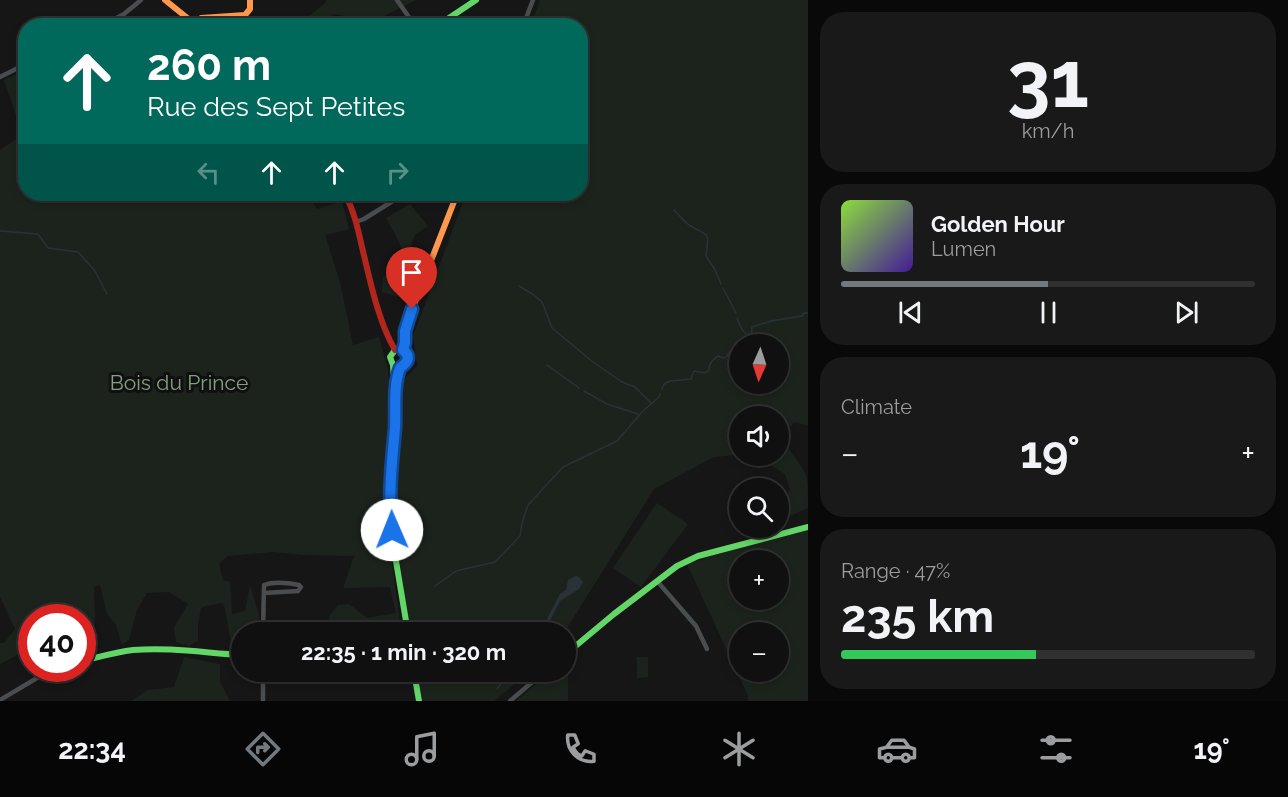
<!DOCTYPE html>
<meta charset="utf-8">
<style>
:root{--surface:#101010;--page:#191919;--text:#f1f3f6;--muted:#9c9d9f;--line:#303030;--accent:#74797f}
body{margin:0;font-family:Raleway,sans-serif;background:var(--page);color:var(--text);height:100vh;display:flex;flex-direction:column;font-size:22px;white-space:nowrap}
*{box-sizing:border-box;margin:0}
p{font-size:20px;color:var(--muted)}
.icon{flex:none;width:33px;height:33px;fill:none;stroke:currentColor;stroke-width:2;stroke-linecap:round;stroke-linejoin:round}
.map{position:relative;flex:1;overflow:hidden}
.drawer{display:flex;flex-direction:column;gap:12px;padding:12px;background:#090909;width:480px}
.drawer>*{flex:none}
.top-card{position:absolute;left:18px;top:18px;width:570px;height:183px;border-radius:24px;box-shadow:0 3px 9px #0003,0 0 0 2px var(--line);background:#00695c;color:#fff;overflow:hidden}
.needle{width:39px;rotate:183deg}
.fabs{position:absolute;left:729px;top:334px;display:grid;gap:12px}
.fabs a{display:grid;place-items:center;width:60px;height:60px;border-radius:50%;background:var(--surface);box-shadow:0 3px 9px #0003,0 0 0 2px var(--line);font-size:30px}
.speed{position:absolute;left:18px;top:604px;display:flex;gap:12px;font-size:30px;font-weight:700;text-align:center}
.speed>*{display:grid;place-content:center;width:78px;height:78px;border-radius:50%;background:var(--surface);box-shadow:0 3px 9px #0003,0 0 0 2px var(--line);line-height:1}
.speed .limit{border:9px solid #d22;background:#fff;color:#111}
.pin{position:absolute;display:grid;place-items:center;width:51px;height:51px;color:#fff;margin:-62px -26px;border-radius:50% 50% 50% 0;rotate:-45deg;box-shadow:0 0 6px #0007}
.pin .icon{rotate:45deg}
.me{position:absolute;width:66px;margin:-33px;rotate:359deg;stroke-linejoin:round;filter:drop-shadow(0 0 4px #0008)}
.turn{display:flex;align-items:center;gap:21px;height:126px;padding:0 30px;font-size:27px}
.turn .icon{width:78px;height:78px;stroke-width:2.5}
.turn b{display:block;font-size:42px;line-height:51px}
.lanes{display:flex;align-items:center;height:57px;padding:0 30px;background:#0003;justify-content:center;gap:30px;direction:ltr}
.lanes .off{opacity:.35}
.big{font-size:45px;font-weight:700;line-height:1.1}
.drawer .card{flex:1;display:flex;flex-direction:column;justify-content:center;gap:9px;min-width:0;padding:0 21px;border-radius:24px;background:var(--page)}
.drawer .dial{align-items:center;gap:0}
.dial b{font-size:78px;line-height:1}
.song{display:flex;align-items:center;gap:18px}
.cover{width:72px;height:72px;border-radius:9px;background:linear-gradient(135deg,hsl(90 70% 55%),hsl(260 70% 35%))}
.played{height:6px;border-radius:3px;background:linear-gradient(90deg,var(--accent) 50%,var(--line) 50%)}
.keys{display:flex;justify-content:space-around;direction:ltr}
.heat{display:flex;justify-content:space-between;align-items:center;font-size:33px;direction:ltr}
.charge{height:9px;border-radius:4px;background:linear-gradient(90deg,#34c759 47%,var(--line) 0)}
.trip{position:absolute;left:231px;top:622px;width:345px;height:60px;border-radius:30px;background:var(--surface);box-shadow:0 3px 9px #0003,0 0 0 2px var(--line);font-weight:700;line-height:60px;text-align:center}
.menu{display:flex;height:96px;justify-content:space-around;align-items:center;background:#060606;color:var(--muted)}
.menu .icon{width:42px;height:42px}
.menu .on{color:var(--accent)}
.menu b{font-size:27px;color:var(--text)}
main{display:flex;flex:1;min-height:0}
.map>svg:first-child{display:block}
.green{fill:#1c231c;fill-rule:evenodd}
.water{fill:#293337}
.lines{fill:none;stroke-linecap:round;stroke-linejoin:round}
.stream{stroke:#293337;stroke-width:1.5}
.street{stroke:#4a4d4f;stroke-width:4.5}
.fast{stroke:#63d668;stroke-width:6}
.slow{stroke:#ff974d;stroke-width:6}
.jam{stroke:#b3261e;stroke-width:6}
.route-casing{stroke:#114b97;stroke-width:15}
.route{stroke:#1a73e8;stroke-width:10}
.labels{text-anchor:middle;stroke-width:6;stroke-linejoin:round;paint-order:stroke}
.park-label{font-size:21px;fill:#83a17e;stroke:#101012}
</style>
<main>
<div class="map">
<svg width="808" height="701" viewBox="0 0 808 701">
<rect width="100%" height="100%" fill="#161616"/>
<g class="green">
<path d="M 327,0 L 416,0 L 380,18 L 359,19 L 334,14 L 317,25 L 297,26 L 324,4 Z"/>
<path d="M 540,0 L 808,0 L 808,426 L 795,422 L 782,434 C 788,452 802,463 807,478 C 808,487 808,499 808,508 L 779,521 L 779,512 L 790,489 L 785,474 L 766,462 L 747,456 L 778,456 L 778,417 L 740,417 L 739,455 L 714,457 L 654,489 L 564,633 L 411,633 L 394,528 L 395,441 L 404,379 L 417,366 L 413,336 L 466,194 L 580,194 L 580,26 L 531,25 ZM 740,345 L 778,345 L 778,384 L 740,384 Z"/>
<path d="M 25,70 L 25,131 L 22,133 L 4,80 Z"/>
<path d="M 25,133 L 26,194 L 308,194 L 317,209 L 342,201 L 349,229 L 325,235 L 340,282 L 353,345 L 379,337 L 388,370 L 390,390 L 386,502 L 393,571 L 401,629 L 390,627 L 374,633 L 333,633 L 327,630 L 330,615 L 338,605 L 349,604 L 367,618 L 396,613 L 390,587 L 343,588 L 354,556 L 304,555 L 273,552 L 227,556 L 219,564 L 223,580 L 230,582 L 232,614 L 245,611 L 250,585 L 259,615 L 258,633 L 242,633 L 241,649 L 232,647 C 228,632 228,618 223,603 L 206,606 L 201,608 L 198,622 L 198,641 L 189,646 L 176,642 L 174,627 L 188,604 L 169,592 L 147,593 L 137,610 L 129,640 L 122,645 L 116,625 L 107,614 L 100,585 L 94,587 L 95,618 L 92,647 L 83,639 L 82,618 L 32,618 L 31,648 L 0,664 L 0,643 L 4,643 L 15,629 L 0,597 L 0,150 Z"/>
<path d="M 410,204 L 428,226 L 415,235 L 409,250 L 406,264 L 412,277 L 409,288 L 403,298 L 382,292 L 383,277 L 401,271 L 403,253 L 399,242 L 386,218 Z"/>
<path d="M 657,503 L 688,524 L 641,587 L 613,568 Z"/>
<path d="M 808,526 L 808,701 L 748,701 L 748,696 L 687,564 ZM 740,561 L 778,561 L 778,600 L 740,600 ZM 740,633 L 778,633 L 778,672 L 740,672 Z"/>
<path d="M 184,657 L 220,664 L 220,682 L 230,701 L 131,701 L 148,690 L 174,687 Z"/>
<path d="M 568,657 L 568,701 L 516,701 L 550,672 L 566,672 L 566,659 Z"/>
<path d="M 637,657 L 648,657 L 648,677 L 637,678 Z"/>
<path d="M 417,672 L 529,672 L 494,701 L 422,701 Z"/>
</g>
<path class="water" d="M 576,576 L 579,577 L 583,582 L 579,589 L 560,601 L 547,626 L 544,627 L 544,625 L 560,594 L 566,590 L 568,580 Z"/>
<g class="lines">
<g class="stream">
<path d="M 674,210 C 679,215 684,221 689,225 C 708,237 710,229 706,256 L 715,270 L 721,284"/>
<path d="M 0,231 L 38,234 L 48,248 L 78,252 L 95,271 L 107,294"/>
<path d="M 519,286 L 534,295 L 542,302 L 552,328 L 593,362 L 622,382 L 635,387 L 651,403"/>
<path d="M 723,288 L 736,313"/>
<path d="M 737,318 C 740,325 742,334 751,335"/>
<path d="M 747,345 L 751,337 L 752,327 L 771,321 L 802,316 L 804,313 L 808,313"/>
<path d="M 547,365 L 579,388"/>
<path d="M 662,389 L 664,384 L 670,381 L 691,379 L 694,371 L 705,373 L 709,370 C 709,363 713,359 718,356 L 724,358 L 727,356 L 731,350 L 732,349"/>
<path d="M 584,391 L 607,404 L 638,414"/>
<path d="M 435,586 L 456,571 L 495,562 L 520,536 L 522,523 L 528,505 L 563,467 L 617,441 L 643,411 L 659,397 L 660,394"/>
<path d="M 540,633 L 544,627"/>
<path d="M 497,689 L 510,672"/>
</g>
<g class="street">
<path d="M 397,0 L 415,26"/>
<path d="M 102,26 L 124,14 L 141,0"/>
<path d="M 523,26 L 533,0"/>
<path d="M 0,77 L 26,64"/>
<path d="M 356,222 L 364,219 L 404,194"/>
<path d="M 657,581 L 696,626 L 707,649"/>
<path d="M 263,633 L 264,585 C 274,581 289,583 299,585 L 301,587 L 298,591 L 264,593"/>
<path d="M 263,672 L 263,701"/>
<path d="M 0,700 L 37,678 L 58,669"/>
<path d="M 510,701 L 544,672"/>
</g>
<g class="fast">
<path d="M 437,26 L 476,0"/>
<path d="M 395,350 L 403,350 L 408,357 L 406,362 L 400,368 L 397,383 L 393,440 L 391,518 L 393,543 L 408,633"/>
<path d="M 394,380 L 393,365 L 390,357 L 395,350"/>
<path d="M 566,654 L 614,614 L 677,566 L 698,556 L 808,527"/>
<path d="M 82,661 C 99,657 116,652 133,650 C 169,647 206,653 242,655"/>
<path d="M 414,672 L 419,701"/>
</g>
<g class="slow">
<path d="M 165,0 L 196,25"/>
<path d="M 194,24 L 201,18 L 245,15 L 250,9 L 250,0"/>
<path d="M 403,350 L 405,343 L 406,325 L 457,194"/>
</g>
<path class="jam" d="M 345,194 C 354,211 358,229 362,247 C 370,280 378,321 395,350"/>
</g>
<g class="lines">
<g class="route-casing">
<path id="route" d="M 392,530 C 388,496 392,461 395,428 C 396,409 393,386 400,368 C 407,363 412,357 403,350 L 405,343 L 405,331 L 412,309"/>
</g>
<use href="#route" class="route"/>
</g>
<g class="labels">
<g class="park-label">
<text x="179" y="390">Bois du Prince</text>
</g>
</g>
</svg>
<div class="fabs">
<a><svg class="needle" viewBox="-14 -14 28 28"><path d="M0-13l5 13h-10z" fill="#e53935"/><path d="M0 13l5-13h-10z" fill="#9c9d9f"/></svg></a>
<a><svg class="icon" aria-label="sound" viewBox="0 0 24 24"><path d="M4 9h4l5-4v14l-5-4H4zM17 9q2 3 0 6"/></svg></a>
<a><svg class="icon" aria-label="search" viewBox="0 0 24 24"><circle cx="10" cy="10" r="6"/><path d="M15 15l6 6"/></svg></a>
<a>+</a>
<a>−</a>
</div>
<div class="speed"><div class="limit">40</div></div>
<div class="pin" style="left:412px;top:309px;background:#d93025"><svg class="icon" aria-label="arrive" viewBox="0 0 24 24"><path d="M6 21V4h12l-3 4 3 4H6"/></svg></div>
<svg class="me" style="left:392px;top:530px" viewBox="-20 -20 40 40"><circle r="19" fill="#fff"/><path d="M0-13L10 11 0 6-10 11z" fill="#1a73e8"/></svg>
<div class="trip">22:35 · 1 min · 320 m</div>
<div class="top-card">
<div class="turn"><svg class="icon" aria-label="ahead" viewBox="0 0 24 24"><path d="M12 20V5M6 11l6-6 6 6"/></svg><div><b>260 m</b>Rue des Sept Petites</div></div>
<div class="lanes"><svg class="icon off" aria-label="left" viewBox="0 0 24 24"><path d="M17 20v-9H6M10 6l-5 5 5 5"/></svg><svg class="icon" aria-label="ahead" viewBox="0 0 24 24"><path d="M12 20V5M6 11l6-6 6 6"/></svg><svg class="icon" aria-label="ahead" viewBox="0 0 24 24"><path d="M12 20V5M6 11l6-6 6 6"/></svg><svg class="icon off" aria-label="right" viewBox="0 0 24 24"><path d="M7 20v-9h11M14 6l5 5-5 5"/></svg></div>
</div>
</div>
<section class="drawer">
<div class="card dial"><b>31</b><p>km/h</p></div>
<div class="card">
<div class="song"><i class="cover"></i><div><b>Golden Hour</b><p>Lumen</p></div></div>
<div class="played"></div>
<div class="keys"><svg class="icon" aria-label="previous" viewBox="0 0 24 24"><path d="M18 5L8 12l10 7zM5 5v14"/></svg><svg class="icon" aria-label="pause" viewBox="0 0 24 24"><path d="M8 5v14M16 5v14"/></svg><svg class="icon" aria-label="next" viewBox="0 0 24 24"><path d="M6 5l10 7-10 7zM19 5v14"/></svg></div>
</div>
<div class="card"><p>Climate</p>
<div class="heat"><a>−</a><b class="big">19°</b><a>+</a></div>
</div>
<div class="card"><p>Range · 47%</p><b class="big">235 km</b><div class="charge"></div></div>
</section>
</main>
<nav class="menu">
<b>22:34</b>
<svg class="icon on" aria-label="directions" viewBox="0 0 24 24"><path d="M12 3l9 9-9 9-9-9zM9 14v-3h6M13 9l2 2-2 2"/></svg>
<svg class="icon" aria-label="music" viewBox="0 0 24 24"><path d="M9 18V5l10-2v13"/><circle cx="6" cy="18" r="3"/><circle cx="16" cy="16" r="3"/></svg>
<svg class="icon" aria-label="phone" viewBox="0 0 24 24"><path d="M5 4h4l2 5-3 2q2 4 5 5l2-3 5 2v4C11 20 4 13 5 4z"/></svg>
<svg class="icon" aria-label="climate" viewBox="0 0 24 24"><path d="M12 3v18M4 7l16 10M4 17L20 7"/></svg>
<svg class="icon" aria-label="car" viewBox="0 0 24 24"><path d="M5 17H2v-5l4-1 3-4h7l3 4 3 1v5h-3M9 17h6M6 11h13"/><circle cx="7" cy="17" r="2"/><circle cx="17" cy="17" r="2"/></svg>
<svg class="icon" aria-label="filters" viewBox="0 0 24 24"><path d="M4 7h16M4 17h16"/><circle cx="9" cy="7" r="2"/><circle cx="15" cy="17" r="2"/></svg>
<b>19°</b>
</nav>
